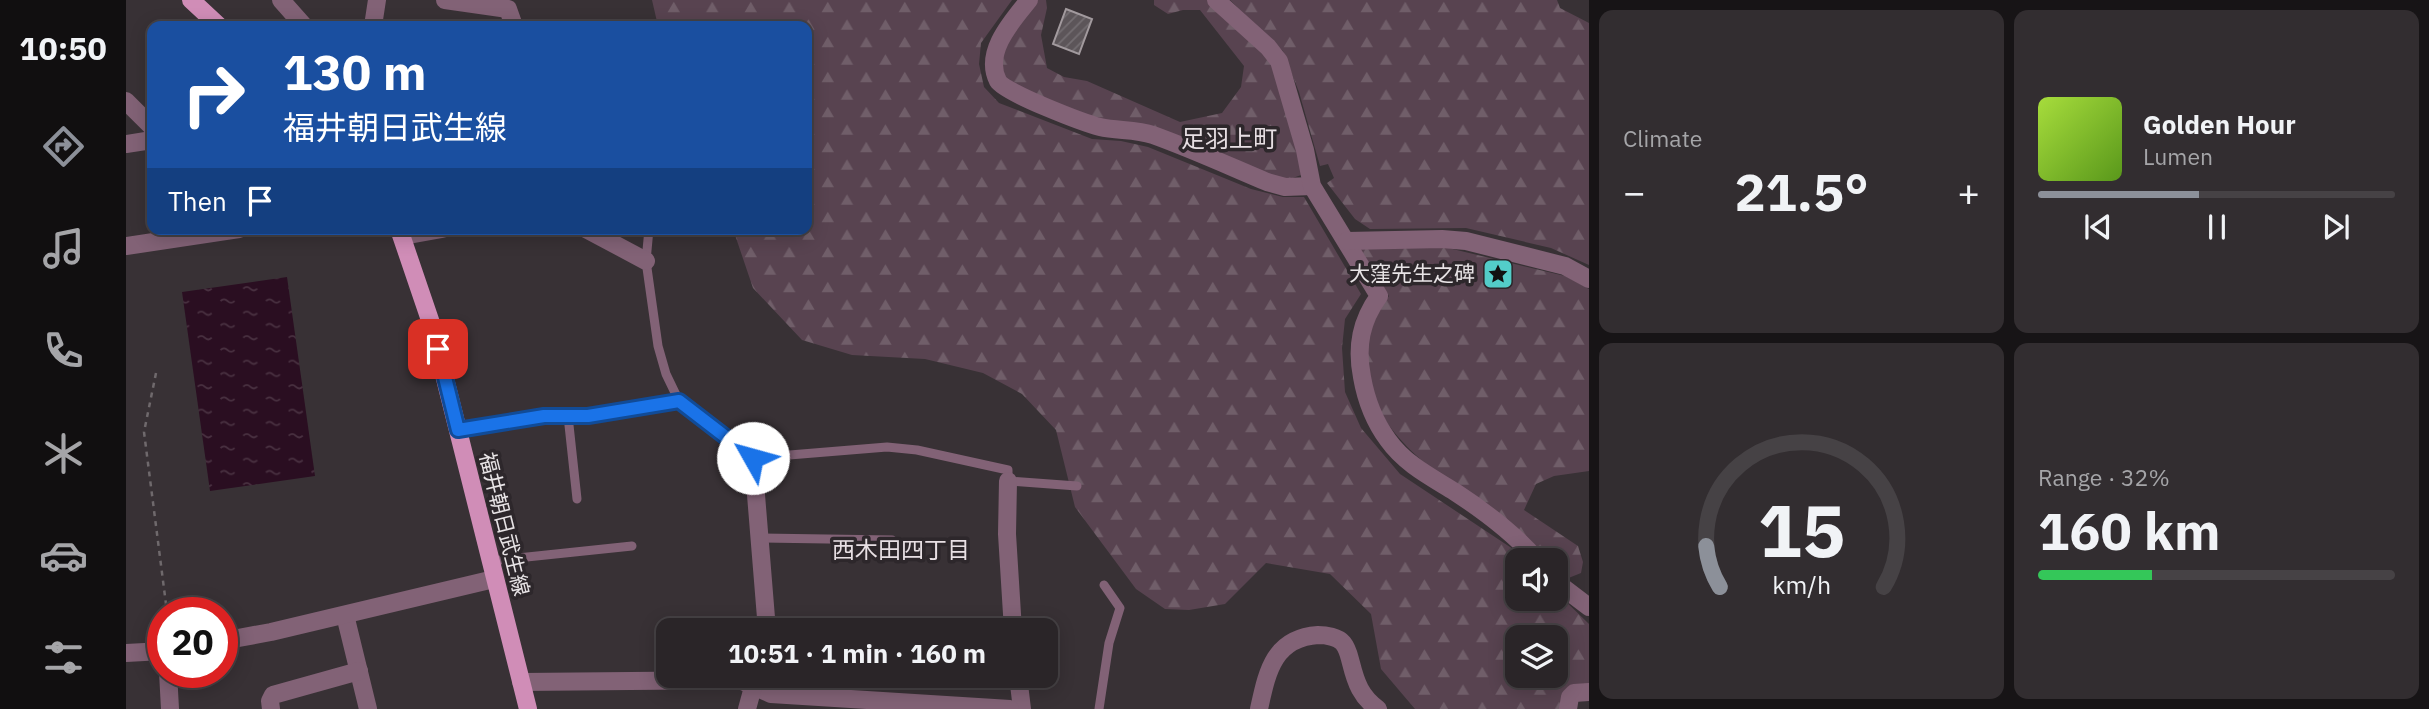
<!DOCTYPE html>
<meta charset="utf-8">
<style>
:root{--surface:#2a2528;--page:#322d30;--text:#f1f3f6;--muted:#a5a5a8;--line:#464245;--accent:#8c9099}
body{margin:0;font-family:"IBM Plex Sans","Noto Sans JP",sans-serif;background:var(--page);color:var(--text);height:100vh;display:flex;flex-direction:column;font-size:26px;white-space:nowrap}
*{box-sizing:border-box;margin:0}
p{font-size:23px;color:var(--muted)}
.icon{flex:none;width:38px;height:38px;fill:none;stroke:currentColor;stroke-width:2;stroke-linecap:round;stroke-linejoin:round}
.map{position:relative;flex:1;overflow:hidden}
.drawer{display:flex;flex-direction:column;gap:10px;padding:10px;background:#171416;width:840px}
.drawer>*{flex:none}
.guide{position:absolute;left:21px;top:21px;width:665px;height:214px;border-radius:14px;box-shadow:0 4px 18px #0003,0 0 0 2px var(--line);background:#1a4fa0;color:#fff;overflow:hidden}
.controls{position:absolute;left:1379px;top:548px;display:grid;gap:14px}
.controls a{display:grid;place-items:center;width:63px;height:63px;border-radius:14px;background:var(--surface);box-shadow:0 4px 18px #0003,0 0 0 2px var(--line);font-size:35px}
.speed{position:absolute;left:21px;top:597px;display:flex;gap:14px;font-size:35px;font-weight:700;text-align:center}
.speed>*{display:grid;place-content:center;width:91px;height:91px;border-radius:50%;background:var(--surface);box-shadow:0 4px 18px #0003,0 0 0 2px var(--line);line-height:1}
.speed .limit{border:10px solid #d22;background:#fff;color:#111}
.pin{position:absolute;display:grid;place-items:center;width:60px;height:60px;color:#fff;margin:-30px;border-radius:14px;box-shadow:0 4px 10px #0006}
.me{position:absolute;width:77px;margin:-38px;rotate:308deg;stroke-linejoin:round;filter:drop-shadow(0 0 5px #0008)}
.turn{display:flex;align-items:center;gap:24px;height:147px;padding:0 21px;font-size:32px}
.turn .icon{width:91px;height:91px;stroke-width:2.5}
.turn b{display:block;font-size:49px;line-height:60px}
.then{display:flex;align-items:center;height:66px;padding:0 21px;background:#0003;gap:14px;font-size:26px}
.big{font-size:52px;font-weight:700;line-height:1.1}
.drawer .card{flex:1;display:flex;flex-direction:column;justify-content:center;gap:10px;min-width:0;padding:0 24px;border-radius:14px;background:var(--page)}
.drawer .dial{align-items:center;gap:0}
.dial svg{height:182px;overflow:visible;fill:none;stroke:var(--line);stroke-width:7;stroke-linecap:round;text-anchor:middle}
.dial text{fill:var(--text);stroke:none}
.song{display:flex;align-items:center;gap:21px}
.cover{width:84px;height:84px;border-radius:10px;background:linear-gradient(135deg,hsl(80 70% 55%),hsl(90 70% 35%))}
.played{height:7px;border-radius:4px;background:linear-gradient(90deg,var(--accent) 45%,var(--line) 45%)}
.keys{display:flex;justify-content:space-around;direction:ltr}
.heat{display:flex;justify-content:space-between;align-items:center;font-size:38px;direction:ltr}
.charge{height:10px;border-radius:5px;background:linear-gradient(90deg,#34c759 32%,var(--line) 0)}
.drawer .tiles{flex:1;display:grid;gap:10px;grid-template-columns:repeat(2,1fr)}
.trip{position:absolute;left:530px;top:618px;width:402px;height:70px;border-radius:14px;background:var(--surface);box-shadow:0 4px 18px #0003,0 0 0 2px var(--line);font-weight:700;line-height:70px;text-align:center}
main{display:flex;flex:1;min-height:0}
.dock{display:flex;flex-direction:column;width:126px;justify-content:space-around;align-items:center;background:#110f10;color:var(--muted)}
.dock .icon{width:49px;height:49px}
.dock .active{color:var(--accent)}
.dock b{font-size:32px;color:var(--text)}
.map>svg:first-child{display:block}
.forest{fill:url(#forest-firs);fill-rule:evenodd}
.water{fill:url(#water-ripples)}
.building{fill:url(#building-hatch);stroke:#a29a9e;stroke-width:2}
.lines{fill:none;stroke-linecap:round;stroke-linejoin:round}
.path{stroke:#6f696c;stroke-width:2.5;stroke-dasharray:5 5;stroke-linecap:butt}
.service{stroke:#826276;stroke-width:9}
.minor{stroke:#826276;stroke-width:18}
.tertiary{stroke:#826276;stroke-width:18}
.primary{stroke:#d08db7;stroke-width:18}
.route-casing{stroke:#114b97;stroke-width:18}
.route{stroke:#1a73e8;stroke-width:12}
.labels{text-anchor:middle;stroke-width:7;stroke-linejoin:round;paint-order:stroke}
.poi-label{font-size:21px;fill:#e8e4e6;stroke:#2d272b;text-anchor:end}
.street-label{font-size:21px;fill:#e8e4e6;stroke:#2d272b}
.neighbourhood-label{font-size:23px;fill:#e7dfe3;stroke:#2d272b}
.quarter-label{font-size:24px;fill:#e7dfe3;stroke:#2d272b}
</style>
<main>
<nav class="dock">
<b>10:50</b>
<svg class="icon active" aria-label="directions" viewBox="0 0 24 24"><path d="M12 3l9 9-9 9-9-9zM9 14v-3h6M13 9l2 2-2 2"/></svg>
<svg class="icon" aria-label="music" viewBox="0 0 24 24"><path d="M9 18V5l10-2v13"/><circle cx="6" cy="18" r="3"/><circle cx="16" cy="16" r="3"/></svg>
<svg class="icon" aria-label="phone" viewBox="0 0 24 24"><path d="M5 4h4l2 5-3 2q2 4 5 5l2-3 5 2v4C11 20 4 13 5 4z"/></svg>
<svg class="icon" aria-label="climate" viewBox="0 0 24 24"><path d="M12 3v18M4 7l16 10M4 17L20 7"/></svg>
<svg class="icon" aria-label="car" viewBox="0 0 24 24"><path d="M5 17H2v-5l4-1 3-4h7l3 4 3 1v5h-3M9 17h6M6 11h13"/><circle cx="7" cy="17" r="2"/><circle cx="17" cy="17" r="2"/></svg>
<svg class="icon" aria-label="filters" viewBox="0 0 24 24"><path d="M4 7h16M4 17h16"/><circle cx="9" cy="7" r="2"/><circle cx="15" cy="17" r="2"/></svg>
</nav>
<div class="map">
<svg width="1463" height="709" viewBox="0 0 1463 709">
<defs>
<pattern id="forest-firs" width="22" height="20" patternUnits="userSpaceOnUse" patternTransform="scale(1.75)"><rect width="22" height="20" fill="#584350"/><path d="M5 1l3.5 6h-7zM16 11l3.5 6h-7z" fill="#705e69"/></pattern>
<pattern id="water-ripples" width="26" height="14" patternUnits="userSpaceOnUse" patternTransform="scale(1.75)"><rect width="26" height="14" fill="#2a0e21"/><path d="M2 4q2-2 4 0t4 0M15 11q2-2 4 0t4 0" fill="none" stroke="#493141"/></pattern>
<pattern id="building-hatch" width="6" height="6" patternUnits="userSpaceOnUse" patternTransform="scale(1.75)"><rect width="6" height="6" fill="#5c5559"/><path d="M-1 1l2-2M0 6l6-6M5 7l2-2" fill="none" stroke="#736d71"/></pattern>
</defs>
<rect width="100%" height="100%" fill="#383135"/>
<g class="forest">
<path d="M 526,0 L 886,0 L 855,43 L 853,64 L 858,87 L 873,103 L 966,139 L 995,141 L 1022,147 L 1125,189 L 1157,197 L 1178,197 L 1235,294 L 1219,319 L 1216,348 L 1219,392 L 1235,428 L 1274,474 L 1387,549 L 1397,560 L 1391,560 L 1391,598 L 1430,598 L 1430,592 L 1463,624 L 1463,686 L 1435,709 L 1289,709 L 1255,669 L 1245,614 L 1204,574 L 1140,563 L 1099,604 L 1063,610 L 1039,609 L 1010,589 L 949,507 L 930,430 L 896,394 L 857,373 L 799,359 L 726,355 L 676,340 L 627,288 L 607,229 L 681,229 L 681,26 L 532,26 ZM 1391,637 L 1430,637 L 1430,676 L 1391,676 Z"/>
<path d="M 910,0 L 920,0 L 921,8 L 915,35 L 921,68 L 938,77 L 961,81 L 1054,122 L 1096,113 L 1115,87 L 1118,66 L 1074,10 L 1057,10 L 1042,14 L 1028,5 L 1028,0 L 1083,0 L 1139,54 L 1147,66 L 1178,174 L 1161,180 L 975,122 L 880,83 L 875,72 L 877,45 Z"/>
<path d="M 1104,0 L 1431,0 L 1434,8 L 1463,23 L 1463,265 L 1425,248 L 1340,228 L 1244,229 L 1229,219 L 1201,183 L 1208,178 L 1202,164 L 1194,166 L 1173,92 L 1157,51 Z"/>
<path d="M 1314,246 L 1439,276 L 1463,289 L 1463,471 L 1428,476 L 1410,484 L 1398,510 L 1452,546 L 1457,562 L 1455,573 L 1440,579 L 1430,568 L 1430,560 L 1423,560 C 1415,552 1409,543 1400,537 C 1343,490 1241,446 1241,360 C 1241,336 1248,316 1263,296 L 1233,247 Z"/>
</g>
<path class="water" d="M 161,277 L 189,476 L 84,491 L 56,292 Z"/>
<path class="building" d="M 940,9 L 966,19 L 953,54 L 927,44 Z"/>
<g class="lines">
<path class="path" d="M 30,373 L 18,432 L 41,612"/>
<g class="service">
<path d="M 523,229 L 520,261 L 532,346 L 540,374 L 553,401 L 627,458 L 761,447 L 791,450 L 882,470 L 882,481 L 951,486"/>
<path d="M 442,416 L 451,499"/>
<path d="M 332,430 L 418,416 L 462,416 L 553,401"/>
<path d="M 634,538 L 766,540"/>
<path d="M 364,561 L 506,546"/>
<path d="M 973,709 L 983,643 L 994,608 L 978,585"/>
</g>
<g class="minor">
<path d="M 155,0 L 178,26"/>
<path d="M 319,0 L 382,9 L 388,26"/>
<path d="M 903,0 C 887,20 857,52 872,81 C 879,93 958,123 974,127 C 991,131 1010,129 1027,135 C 1066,149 1103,166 1141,182 L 1159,187 L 1186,186"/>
<path d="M 1090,0 L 1142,47 L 1153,61 L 1179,150 L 1186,186 L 1253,296 C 1235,321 1230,346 1236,377 C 1240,400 1248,421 1262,440 C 1279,464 1305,477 1329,492 C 1358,511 1388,533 1411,560"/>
<path d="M 247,26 L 251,0"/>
<path d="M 0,101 L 26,127"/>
<path d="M 0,144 L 26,140"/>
<path d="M 460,229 L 520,261"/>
<path d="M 277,236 L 316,229"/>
<path d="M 1221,241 L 1316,239 L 1340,241 L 1439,266 L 1463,279"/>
<path d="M 627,458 L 641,630"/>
<path d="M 882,481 L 881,534 L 887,630"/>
<path d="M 1430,582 L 1463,607"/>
<path d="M 219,615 L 242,709"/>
<path d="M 42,672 L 44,709"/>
<path d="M 892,676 L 896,709"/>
<path d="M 395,682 L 614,680 L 645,694 L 884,709"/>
<path d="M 145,709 L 144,701 L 147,695 L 233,671"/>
<path d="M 621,709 L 627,687"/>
<path d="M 1133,709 C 1141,673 1147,638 1192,635 C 1200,635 1212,637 1217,643 C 1222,649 1223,656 1225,663 C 1230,683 1235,697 1252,709"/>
<path d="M 1442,709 L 1444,697 L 1448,693 L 1463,692"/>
</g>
<g class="tertiary">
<path d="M 0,246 L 113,229"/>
<path d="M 96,641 L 145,632 L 368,579"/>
<path d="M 0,653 L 37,651"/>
</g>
<g class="primary">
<path d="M 65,0 L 93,26"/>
<path d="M 273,229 L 305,323 L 402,709"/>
</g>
</g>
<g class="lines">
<g class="route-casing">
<path id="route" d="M 312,349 L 332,430 L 418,416 L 462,416 L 553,401 L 627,458"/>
</g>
<use href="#route" class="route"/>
</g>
<defs>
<g id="sight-square" transform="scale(1.575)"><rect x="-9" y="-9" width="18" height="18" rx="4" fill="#53cdc9" stroke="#2d272b"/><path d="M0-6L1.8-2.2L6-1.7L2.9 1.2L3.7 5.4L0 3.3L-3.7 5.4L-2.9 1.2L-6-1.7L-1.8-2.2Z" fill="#111"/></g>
</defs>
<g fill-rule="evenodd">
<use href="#sight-square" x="1372" y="274"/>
</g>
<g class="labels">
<g class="poi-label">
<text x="1349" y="281">大窪先生之碑</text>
</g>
<g class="street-label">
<text transform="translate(378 524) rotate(76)" y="7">福井朝日武生線</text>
</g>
<g class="neighbourhood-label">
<text x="775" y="558">西木田四丁目</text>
</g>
<g class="quarter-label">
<text x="1103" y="147">足羽上町</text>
</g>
</g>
</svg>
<div class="controls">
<a><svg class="icon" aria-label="sound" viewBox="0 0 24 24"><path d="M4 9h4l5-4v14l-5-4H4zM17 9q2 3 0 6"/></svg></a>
<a><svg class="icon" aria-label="layers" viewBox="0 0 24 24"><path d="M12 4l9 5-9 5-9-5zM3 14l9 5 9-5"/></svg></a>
</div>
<div class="speed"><div class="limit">20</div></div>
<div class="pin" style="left:312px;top:349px;background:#d93025"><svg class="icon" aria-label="arrive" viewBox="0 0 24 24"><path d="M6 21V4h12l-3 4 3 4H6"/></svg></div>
<svg class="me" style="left:627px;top:458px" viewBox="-20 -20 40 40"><circle r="19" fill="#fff"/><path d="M0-13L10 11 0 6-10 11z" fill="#1a73e8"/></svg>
<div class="trip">10:51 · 1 min · 160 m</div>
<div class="guide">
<div class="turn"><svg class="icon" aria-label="right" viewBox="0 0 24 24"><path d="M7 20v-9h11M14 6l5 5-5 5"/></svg><div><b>130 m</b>福井朝日武生線</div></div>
<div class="then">Then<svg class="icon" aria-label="arrive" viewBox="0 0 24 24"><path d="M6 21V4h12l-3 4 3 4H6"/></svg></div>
</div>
</div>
<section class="drawer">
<div class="tiles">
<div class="card"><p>Climate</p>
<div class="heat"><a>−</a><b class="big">21.5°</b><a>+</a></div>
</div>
<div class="card">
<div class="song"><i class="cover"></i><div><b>Golden Hour</b><p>Lumen</p></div></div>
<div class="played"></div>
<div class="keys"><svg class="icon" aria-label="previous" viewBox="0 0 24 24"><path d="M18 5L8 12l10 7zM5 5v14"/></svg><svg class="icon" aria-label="pause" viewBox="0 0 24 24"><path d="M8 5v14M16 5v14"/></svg><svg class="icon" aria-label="next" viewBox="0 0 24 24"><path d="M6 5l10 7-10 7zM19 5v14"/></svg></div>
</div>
<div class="card dial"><svg viewBox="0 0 100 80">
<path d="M14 69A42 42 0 1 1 86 69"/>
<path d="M14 69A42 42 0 0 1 8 51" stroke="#8c9099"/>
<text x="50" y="56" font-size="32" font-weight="700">15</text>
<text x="50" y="72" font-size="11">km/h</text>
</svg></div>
<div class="card"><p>Range · 32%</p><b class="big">160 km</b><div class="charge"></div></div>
</div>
</section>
</main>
